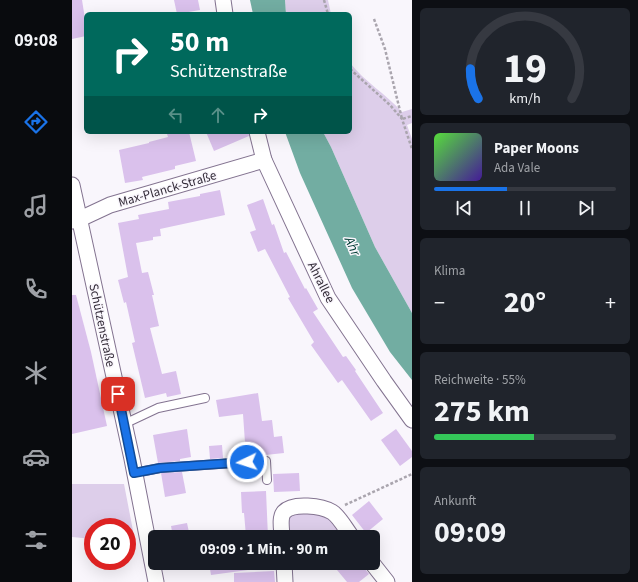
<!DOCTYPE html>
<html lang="de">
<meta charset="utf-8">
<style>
:root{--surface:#171b24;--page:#20242c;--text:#f1f3f6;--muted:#9ea1a6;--line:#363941;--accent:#1a73e8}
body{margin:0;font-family:"Source Sans 3",sans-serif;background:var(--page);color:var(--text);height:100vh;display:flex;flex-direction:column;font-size:15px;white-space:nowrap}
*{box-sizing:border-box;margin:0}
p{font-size:13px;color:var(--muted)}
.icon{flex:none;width:22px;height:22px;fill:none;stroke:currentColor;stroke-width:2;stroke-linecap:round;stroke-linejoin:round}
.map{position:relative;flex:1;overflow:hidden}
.sheet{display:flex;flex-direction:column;gap:8px;padding:8px;background:#0d0f14;width:226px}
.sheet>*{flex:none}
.top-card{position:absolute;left:12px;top:12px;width:268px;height:122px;border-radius:6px;box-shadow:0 4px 16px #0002;background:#00695c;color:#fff;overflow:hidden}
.speed{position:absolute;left:12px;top:518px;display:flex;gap:8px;font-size:20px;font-weight:700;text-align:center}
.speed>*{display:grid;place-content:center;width:52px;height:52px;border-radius:50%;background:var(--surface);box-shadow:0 4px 16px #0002;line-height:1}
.speed .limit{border:6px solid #d22;background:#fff;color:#111}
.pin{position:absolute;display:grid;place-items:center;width:34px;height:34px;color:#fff;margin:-17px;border-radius:8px;box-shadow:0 2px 6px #0006}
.me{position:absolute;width:44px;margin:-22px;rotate:266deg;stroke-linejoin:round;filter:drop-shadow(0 0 3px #0008)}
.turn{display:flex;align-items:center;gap:14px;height:84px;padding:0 20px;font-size:18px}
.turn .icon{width:52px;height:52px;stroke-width:2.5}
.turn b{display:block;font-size:28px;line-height:34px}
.lanes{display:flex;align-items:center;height:38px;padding:0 20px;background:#0003;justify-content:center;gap:20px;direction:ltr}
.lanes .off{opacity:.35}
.big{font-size:30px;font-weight:700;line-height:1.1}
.sheet .widget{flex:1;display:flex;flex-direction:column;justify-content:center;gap:6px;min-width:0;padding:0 14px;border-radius:6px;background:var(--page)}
.sheet .dial{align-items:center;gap:0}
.dial svg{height:104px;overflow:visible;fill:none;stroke:var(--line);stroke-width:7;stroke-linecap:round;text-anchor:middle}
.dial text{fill:var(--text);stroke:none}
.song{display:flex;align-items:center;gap:12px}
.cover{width:48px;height:48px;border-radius:6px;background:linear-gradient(135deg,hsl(110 70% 55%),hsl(260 70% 35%))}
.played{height:4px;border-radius:2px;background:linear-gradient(90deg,var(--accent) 40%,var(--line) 40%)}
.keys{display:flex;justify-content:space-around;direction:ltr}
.heat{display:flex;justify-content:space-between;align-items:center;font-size:22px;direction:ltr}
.charge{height:6px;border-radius:3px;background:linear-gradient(90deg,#34c759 55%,var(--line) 0)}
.trip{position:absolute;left:76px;top:530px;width:232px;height:40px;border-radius:6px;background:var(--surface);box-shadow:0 4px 16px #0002;font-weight:700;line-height:40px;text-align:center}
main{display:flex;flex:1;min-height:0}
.tabs{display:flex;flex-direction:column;width:72px;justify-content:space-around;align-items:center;background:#090b0e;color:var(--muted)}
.tabs .icon{width:28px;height:28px}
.tabs .current{color:var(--accent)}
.tabs b{font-size:18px;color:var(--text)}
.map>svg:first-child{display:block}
.green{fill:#ddceea}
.water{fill:#72ada2}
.building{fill:#dac1ec}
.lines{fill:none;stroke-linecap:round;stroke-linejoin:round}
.lane-casing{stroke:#837390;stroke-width:10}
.street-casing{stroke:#837390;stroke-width:17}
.path{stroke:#aaa5ae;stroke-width:2.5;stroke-dasharray:3 2;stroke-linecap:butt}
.lane{stroke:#fff;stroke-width:8}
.street{stroke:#fff;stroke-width:15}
.route-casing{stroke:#114b97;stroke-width:10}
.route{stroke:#1a73e8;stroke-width:7}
.labels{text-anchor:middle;stroke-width:3;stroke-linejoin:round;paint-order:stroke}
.street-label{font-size:13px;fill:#352e3a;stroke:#f9f6fc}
.water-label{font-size:14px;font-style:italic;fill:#074038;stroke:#f9f6fc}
</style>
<main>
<nav class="tabs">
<b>09:08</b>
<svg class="icon current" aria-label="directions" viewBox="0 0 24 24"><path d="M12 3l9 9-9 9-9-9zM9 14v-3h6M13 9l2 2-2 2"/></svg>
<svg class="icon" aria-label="music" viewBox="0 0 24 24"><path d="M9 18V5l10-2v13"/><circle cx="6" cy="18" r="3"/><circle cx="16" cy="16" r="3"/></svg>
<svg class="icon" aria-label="phone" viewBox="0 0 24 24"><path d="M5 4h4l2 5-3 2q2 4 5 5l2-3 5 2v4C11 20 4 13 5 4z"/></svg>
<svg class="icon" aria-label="climate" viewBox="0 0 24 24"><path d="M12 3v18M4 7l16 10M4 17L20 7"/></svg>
<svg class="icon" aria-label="car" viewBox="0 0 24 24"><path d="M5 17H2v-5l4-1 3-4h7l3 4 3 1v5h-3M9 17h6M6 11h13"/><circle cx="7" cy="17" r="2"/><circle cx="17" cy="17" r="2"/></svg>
<svg class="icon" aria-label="filters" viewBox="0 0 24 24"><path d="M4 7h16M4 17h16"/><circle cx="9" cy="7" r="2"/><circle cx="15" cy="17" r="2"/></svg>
</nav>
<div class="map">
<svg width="340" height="582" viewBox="0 0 340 582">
<rect width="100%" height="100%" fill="#f9f6fc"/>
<g class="green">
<path d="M 213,0 L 256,0 L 259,14 L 214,14 Z"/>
<path d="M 278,63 C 293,82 314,94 330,112 L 340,109 L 340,123 L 335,125 L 340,139 L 340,313 L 303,247 L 259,147 L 251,132 L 278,132 Z"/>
<path d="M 0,484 L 52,484 L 63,541 L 55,540 L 55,527 L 21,527 L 21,539 L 0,537 Z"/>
<path d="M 233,512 L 255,515 L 271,535 L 256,537 L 216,537 L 215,521 L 219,514 Z"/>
</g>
<g class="water">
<path d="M 178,0 L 213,0 L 214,14 L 181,14 Z"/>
<path d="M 213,132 L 251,132 L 259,147 L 303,247 L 340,313 L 340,380 L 318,352 L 280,288 L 228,173 Z"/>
</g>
<g class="building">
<path d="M 0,0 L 10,0 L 14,25 L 14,36 L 0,39 Z"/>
<path d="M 102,0 L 126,0 L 128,10 L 105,14 Z"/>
<path d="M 104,132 L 117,132 L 124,161 L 103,166 L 103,169 L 70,177 L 71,180 L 53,183 L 47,150 L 77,143 L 77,142 L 96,137 L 95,134 Z"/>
<path d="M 134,132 L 176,132 L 177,136 L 142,151 Z"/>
<path d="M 148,190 L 153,215 L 88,229 L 89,236 L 81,237 L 81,240 L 64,243 L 70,273 L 76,272 L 82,295 L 80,295 L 87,326 L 78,328 L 90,374 L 104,371 L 109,394 L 95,397 L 94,393 L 73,398 L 60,343 L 63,342 L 54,302 L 52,303 L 46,280 L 56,277 L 46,223 L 67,219 L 66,215 L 97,209 L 96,202 L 128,196 L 128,194 Z"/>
<path d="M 191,199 L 200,225 L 202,224 L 212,253 L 214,252 L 233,289 L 234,288 L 246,309 L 241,312 L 271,357 L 274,356 L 284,370 L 283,371 L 311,413 L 299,421 L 270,380 L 266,383 L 239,345 L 242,342 L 216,298 L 218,297 L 193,249 L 186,252 L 178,232 L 184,230 L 175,205 Z"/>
<path d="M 0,295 L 4,295 L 19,352 L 35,426 L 0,434 Z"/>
<path d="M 186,393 L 190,421 L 200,420 L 202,437 L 210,436 L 212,453 L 174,457 L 171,414 L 147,417 L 144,400 Z"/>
<path d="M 115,429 L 119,457 L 108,459 L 108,461 L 86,463 L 81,435 Z"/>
<path d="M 324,429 L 340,451 L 340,457 L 328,466 L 309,440 Z"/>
<path d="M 150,445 L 151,458 L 138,459 L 137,446 Z"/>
<path d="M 110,472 L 114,493 L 93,497 L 89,473 Z"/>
<path d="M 227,473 L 228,491 L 202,492 L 201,474 Z"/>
<path d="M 194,491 L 196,537 L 178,537 L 178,535 L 174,536 L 172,513 L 170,513 L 169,492 Z"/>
<path d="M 297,501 L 311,519 L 294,533 L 280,515 Z"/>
<path d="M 115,523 L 118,537 L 101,537 L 99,526 Z"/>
<path d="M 137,563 L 175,563 L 176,570 L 139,575 Z"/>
<path d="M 274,563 L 288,563 L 297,574 L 287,582 L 275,582 L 265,570 Z"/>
<path d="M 202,571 L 203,582 L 162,582 L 162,573 Z"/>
</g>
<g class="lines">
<g class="lane-casing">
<g id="lane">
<path d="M 52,424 L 86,408 L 133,398"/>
<path d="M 63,473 L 88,468 L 191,461 L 194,461 L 195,480"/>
</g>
</g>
<g class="street-casing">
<g id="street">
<path d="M 151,0 L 153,14"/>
<path d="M 185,132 L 192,160 L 256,298 L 312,381 L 340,420"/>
<path d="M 0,185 L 60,459 L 84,582"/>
<path d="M 0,221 L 8,219 L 38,205 L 192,160"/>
<path d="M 210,537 C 210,530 207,518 212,512 C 221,502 250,506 260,512 C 267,516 275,531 280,537"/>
<path d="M 212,563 L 213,582"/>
<path d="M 300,563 L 315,582"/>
</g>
</g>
<g class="path">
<path d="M 252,0 L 256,14"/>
<path d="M 302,19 L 313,49 L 330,119 L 340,116"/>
<path d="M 278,69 L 318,105 L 330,119 L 340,149"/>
<path d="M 273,505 L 340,474"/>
</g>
<use href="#lane" class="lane"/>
<use href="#street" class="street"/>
</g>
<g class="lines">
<g class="route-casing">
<path id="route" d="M 46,394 L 62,473 L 88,468 L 175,462"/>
</g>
<use href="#route" class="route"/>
</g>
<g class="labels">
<g class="street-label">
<text transform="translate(95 188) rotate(-16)" y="5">Max-Planck-Straße</text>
<text transform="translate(250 282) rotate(63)" y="5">Ahrallee</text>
<text transform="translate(31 325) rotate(78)" y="5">Schützenstraße</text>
</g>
<g class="water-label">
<text transform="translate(281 246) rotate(66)" y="5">Ahr</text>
</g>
</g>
</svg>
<div class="speed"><div class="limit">20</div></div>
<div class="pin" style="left:46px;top:394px;background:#d93025"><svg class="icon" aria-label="arrive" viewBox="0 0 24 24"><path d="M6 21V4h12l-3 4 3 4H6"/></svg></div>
<svg class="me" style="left:175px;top:462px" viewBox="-20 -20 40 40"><circle r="17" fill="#1a73e8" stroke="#fff" stroke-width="3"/><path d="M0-11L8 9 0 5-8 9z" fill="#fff"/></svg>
<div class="trip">09:09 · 1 Min. · 90 m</div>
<div class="top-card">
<div class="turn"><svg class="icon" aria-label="right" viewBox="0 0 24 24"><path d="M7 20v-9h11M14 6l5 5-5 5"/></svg><div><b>50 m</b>Schützenstraße</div></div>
<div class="lanes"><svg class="icon off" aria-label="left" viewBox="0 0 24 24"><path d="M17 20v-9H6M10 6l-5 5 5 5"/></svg><svg class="icon off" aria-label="ahead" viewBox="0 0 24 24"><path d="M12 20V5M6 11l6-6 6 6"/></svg><svg class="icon" aria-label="right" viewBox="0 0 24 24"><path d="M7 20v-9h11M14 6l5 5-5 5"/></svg></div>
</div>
</div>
<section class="sheet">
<div class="widget dial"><svg viewBox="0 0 100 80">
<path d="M14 69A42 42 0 1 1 86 69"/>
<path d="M14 69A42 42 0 0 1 8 46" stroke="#1a73e8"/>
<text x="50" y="56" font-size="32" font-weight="700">19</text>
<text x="50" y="72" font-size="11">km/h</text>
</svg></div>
<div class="widget">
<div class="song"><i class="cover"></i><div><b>Paper Moons</b><p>Ada Vale</p></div></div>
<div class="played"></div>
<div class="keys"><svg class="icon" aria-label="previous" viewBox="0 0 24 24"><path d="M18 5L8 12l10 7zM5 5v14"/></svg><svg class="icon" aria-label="pause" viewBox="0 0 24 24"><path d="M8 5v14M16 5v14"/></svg><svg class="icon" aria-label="next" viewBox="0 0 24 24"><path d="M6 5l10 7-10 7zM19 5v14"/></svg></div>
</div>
<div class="widget"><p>Klima</p>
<div class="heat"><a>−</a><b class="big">20°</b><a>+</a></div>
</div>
<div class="widget"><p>Reichweite · 55%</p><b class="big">275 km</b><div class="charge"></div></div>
<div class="widget"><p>Ankunft</p><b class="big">09:09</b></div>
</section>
</main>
